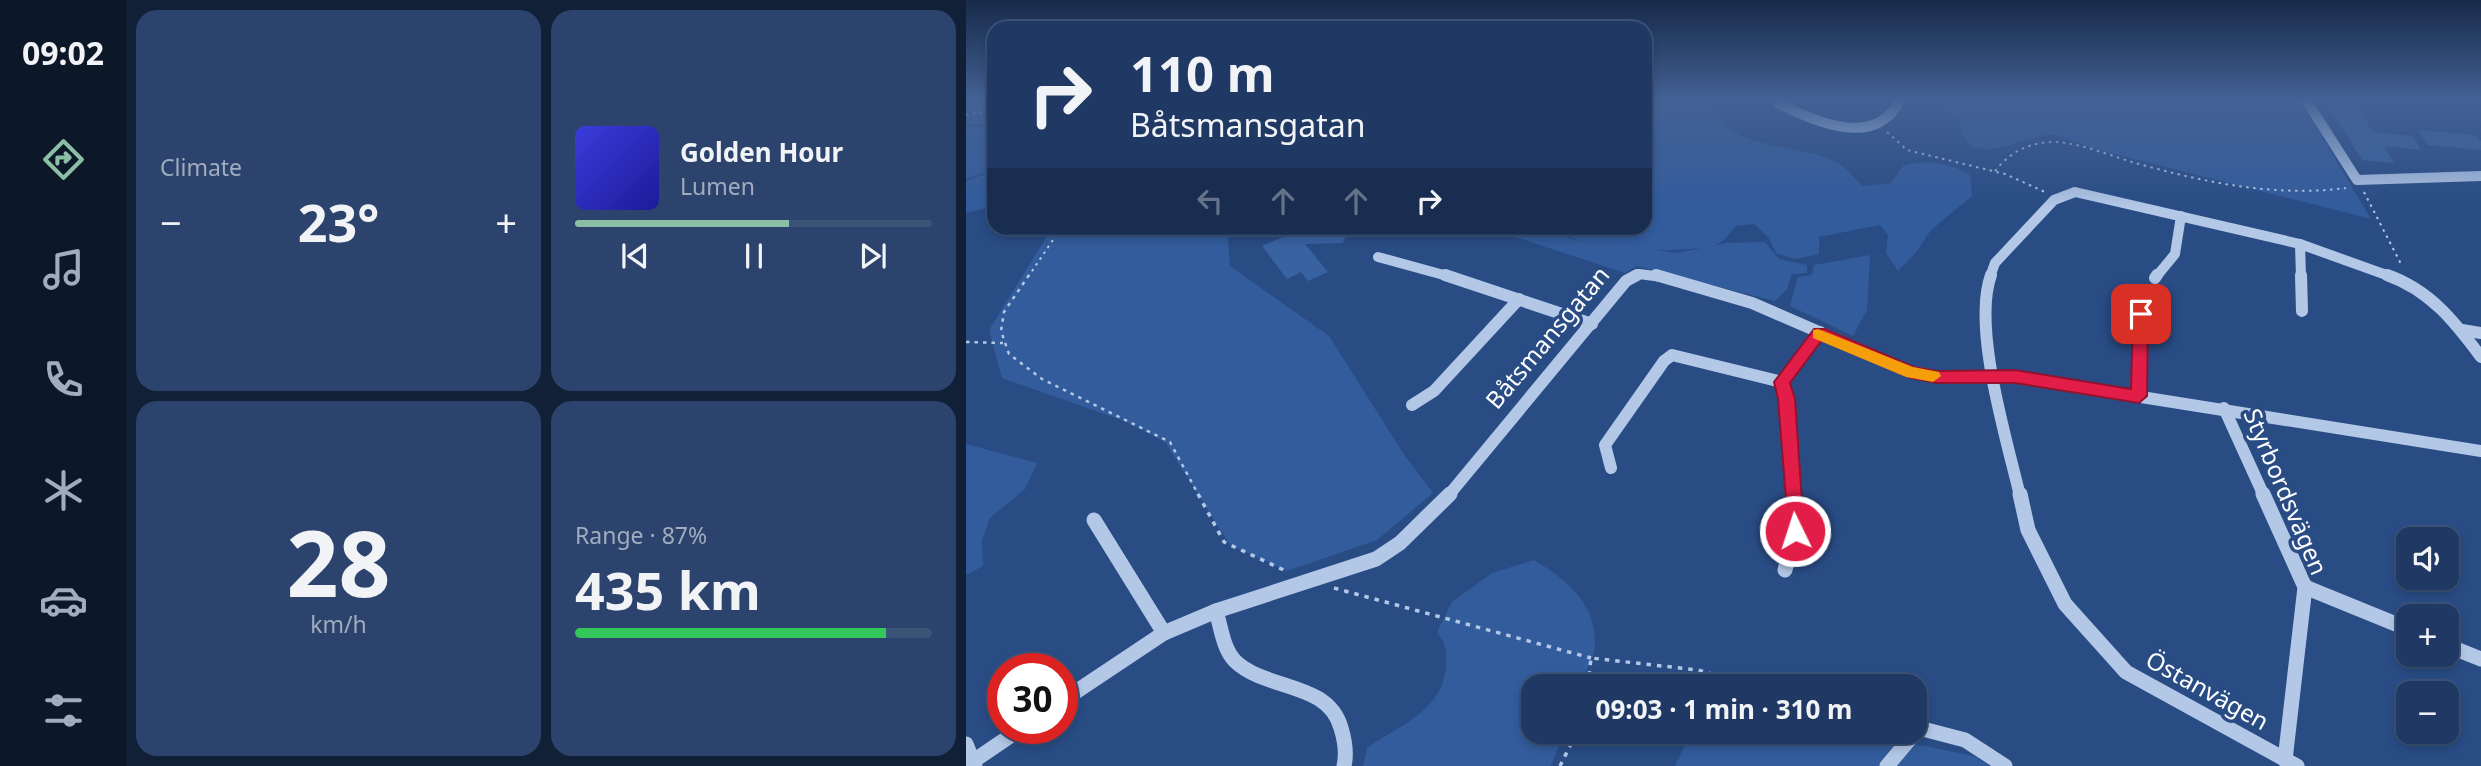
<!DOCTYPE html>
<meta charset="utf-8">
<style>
:root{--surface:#1f3964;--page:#2c446d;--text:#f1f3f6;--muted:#a1acbf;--line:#3c5378;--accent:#8abfa5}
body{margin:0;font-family:"Noto Sans",sans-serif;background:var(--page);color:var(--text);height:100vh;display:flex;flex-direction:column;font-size:26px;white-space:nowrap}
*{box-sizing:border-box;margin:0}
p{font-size:23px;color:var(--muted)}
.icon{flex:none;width:38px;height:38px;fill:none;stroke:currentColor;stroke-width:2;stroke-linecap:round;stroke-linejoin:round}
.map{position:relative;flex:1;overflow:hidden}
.sheet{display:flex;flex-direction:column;gap:10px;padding:10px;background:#111f37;width:840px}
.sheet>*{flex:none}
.banner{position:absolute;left:21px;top:21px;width:665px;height:214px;border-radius:21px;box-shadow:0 4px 10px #0003,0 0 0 2px var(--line);background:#1f3964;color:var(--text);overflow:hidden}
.fabs{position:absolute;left:1430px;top:527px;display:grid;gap:14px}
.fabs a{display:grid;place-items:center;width:63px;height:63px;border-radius:14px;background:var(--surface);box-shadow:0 4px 10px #0003,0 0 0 2px var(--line);font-size:35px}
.speed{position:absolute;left:21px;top:653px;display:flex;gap:14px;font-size:35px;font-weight:700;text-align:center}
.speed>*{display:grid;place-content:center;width:91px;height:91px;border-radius:50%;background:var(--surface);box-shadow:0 4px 10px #0003,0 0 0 2px var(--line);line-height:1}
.speed .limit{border:10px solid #d22;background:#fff;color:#111}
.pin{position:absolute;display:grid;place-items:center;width:60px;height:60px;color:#fff;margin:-30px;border-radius:14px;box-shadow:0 4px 10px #0006}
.me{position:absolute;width:77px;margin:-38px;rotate:356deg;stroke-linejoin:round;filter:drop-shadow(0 0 5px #0008)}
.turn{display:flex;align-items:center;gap:24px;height:147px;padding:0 28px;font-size:32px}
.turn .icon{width:91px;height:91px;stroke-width:2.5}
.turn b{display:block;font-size:49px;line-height:60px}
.lanes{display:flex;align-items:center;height:66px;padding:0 28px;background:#0003;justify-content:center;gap:35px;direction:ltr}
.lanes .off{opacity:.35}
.big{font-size:52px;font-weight:700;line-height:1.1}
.sheet .tile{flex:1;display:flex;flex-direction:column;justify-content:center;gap:10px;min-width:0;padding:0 24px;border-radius:21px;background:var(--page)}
.sheet .dial{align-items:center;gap:0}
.dial b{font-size:91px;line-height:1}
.song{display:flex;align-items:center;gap:21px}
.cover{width:84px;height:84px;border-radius:10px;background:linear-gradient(135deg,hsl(240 70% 55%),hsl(240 70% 35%))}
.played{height:7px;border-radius:4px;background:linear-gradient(90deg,var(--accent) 60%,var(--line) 60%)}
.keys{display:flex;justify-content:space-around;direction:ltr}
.heat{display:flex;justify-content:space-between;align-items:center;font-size:38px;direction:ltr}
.charge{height:10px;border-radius:5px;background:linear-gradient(90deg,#34c759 87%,var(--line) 0)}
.sheet .tiles{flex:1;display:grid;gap:10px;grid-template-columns:repeat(2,1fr)}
.trip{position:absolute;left:555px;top:674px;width:406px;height:70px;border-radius:21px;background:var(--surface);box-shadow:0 4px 10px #0003,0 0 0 2px var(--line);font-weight:700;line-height:70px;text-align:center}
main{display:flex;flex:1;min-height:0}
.menu{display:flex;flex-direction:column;width:126px;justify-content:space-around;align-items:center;background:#0c1728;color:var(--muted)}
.menu .icon{width:49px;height:49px}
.menu .active{color:var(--accent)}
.menu b{font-size:32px;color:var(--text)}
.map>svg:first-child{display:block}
.green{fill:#335c9c}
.building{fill:#3962a1}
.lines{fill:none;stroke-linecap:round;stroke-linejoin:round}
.path-far2{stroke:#b3c8e7;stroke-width:2;stroke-dasharray:2.5 4.5;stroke-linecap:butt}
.path-far1{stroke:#b3c8e7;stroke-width:2.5;stroke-dasharray:3.5 5;stroke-linecap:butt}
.path{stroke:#b3c8e7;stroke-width:3.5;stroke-dasharray:4.5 6;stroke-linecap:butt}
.minor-far2{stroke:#b3c8e7;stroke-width:10}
.minor-far1{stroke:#b3c8e7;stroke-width:12}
.minor{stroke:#b3c8e7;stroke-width:15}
.route{fill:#e11d48;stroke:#92132f;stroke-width:2}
.slow{fill:#f59e0b}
.labels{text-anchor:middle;stroke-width:7;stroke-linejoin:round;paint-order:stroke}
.street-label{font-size:24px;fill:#fff;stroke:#294c85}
</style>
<main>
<nav class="menu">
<b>09:02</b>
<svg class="icon active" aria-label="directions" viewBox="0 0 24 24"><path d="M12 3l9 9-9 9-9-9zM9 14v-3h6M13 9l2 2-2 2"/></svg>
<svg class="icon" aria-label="music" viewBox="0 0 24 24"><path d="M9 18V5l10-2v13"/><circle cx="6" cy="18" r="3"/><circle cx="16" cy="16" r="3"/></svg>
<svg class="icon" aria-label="phone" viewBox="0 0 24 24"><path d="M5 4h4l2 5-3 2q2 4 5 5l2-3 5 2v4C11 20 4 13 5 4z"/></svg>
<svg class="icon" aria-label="climate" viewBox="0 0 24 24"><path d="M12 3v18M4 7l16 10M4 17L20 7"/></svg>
<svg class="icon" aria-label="car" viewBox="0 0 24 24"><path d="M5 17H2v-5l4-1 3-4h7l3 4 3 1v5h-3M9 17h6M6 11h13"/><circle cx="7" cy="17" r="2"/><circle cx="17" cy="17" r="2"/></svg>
<svg class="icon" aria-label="filters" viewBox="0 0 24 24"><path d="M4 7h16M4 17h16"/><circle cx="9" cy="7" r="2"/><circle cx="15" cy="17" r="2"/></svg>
</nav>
<section class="sheet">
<div class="tiles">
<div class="tile"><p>Climate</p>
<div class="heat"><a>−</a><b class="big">23°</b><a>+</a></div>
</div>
<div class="tile">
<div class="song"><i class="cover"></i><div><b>Golden Hour</b><p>Lumen</p></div></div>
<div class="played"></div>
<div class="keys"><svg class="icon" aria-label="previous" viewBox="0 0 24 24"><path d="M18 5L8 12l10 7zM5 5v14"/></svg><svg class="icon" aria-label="pause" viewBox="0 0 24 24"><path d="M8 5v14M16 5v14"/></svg><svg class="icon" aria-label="next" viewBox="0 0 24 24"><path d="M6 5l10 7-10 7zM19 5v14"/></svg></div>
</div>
<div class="tile dial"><b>28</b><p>km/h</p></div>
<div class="tile"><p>Range · 87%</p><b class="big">435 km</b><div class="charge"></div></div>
</div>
</section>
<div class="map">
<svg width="1515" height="766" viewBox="0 0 1515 766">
<rect width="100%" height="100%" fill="#294c85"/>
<g class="green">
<path d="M 0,100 L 28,100 L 28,123 L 0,125 Z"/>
<path d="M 679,100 L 749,100 C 749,151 839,143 872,163 C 881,168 889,179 897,186 L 925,183 L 937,166 C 961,159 982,162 1004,175 L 1006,196 L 965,230 L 951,251 L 932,271 L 920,253 L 922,235 L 914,225 L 853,237 L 853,254 L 830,259 L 811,254 L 802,237 L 788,224 L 770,226 C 766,230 761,238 755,242 C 735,254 677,248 651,251 L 682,249 L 711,253 L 760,243 L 799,242 L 813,259 L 841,265 L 841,273 L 826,274 L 821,289 L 809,301 L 671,266 L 659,273 L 522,228 L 568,228 L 617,242 L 579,228 L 679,228 Z"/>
<path d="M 983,100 L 1334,100 L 1405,219 L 1126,148 C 1113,144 1092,132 1079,135 C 1050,140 997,171 994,121 L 977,108 Z"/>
<path d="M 28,126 L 28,170 L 0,179 L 0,127 Z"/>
<path d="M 28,171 L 28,206 L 0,213 L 0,181 Z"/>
<path d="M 86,228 L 261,228 L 264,266 L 363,336 L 439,456 L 467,493 L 411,540 L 321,571 L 264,545 L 199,442 L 161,422 L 36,378 L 23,330 Z"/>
<path d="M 904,255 L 901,310 L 887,336 L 824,306 L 832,277 L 846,275 L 848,265 Z"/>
<path d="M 0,444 L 71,463 L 59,489 L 24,518 L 16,540 L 17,566 L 0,575 Z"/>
<path d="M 568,560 C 601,580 630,603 629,645 C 629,657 618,673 614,686 L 567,686 L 567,732 L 598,732 L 585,766 L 397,766 L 401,748 C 433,725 476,712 480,667 C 481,651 480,645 471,632 L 486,602 L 526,573 Z"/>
<path d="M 726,732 L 888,732 L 1008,756 L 1023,766 L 709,766 Z"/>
</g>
<g class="building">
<path d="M 1358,100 L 1386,100 L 1407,132 L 1447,136 L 1455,150 L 1418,146 L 1428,163 L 1396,160 Z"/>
<path d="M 1451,130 L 1510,135 L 1515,141 L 1515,150 L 1462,145 Z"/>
<path d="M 382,229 L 377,243 L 339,244 L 362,272 L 342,281 L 335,272 L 321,279 L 296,246 L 331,231 Z"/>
</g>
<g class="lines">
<g class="path-far2">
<path d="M 0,115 L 28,110"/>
<path d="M 921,132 L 941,150 L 1039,174 L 1079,192"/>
<path d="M 1029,171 C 1045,151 1064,142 1089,142 C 1116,143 1147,157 1173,164 C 1242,183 1309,197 1380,188"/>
<path d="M 1398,192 L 1436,266"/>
<path d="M 62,277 L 95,228"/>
</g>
<g class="path-far1">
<path d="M 63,275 L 38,312 L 35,331 L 43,354 L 76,379 L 204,442 L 233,496"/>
<path d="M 0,342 L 37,343"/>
</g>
<g class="path">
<path d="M 232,494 L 258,542 L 322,572"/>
<path d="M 368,588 L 625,658"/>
<path d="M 622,686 L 625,658 L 732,670 L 788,686"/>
<path d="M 594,766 L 611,732"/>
</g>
<g class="minor-far2">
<path d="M 814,100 L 813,104 C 851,122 910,149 934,100"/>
<path d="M 1340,100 L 1391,180 L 1515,176"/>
<path d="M 1334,244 L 1335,277"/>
<path d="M 412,257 L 485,277"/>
<path d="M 668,277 L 673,274 L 696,277"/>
<path d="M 1024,277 L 1029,263 L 1088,200 L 1109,192 L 1334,244 L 1426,277"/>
<path d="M 1190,277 L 1209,254 L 1215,216"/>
</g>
<g class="minor-far1">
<path d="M 479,275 L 626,324"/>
<path d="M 690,275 L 786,303 L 945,372 L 971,377 L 1049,377 L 1515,451"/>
<path d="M 1025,275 C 1006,328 1041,440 1054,496"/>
<path d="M 1335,275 L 1336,311"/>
<path d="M 1421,275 C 1464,290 1489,322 1515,357"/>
<path d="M 1189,278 L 1191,275"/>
<path d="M 1496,330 L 1515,333"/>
<path d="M 1173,396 L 1175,314"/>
<path d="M 446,405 L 468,391 L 553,299"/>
<path d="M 1258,408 L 1298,496"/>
<path d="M 645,468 L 639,445 L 698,361 L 706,355 L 816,382"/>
<path d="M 482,496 L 660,281 L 671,275"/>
<path d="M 827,496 L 821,399 L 816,382 L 854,332"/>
</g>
<g class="minor">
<path d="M 1054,494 L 1062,530 L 1099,604 L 1160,672 L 1331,766"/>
<path d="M 1297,494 L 1339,587 L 1319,760"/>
<path d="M 128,520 L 198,633"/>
<path d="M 819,570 L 829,531 L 827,494"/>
<path d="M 1339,587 L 1442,629"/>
<path d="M 250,611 C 255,627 257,649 269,661 C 300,691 362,681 375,728 C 379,741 381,753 378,766"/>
<path d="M 1480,645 L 1515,659"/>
<path d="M 96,701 L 198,633 L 250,611 L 410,559 L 434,543 L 484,494"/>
<path d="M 0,744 L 9,766"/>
<path d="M 0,766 L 56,728"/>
<path d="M 921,766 L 953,728 L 999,740 L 1039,766"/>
</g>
</g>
<linearGradient id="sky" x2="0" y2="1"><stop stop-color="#172a49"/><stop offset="0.48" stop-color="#436194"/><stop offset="1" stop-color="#436194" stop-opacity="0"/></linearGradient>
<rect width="1515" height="207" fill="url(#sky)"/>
<path class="route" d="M 1175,309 L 1182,314 L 1181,396 L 1173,403 L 1049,383 L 971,383 L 945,378 L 856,340 L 824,383 L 829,399 L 838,531 L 835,537 L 823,537 L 812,399 L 808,382 L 848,329 L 859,329 L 948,367 L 971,371 L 1049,370 L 1165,389 L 1167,314 Z"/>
<path class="slow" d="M 852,329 L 947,367 L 973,372 L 975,376 L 967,382 L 940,377 L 847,338 L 847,330 Z"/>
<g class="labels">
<g class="street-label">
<text transform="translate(582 338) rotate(-50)" y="8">Båtsmansgatan</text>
<text transform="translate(1319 492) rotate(67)" y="8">Styrbordsvägen</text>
<text transform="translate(1241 691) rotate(29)" y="8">Östanvägen</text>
</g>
</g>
</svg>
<div class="fabs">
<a><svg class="icon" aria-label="sound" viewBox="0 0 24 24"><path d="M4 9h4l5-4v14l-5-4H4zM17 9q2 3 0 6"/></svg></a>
<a>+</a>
<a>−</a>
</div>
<div class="speed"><div class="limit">30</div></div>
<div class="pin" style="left:1175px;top:314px;background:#d93025"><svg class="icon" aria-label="arrive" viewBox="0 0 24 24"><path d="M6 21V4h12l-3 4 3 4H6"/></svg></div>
<svg class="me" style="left:829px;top:531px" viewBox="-20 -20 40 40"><circle r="17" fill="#e11d48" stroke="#fff" stroke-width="3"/><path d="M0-11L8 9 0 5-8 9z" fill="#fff"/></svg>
<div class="trip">09:03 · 1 min · 310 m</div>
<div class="banner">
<div class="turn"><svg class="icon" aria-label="right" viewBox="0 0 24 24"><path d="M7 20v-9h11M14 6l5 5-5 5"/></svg><div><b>110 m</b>Båtsmansgatan</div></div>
<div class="lanes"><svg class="icon off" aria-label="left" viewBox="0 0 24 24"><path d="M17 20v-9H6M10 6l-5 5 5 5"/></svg><svg class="icon off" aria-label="ahead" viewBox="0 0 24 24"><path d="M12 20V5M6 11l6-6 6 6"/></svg><svg class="icon off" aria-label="ahead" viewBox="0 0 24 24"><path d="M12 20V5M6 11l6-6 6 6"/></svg><svg class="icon" aria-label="right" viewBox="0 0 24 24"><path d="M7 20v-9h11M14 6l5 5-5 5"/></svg></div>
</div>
</div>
</main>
